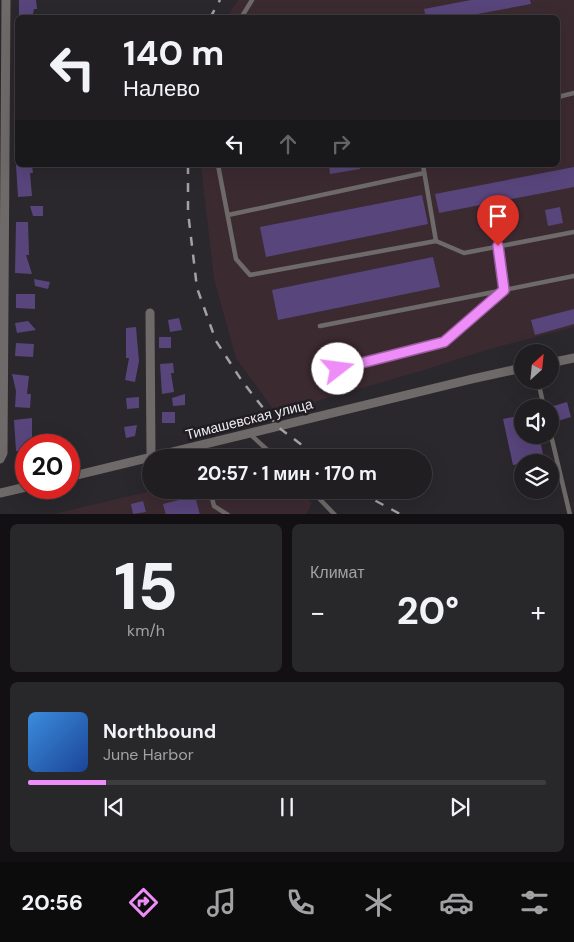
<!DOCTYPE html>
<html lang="ru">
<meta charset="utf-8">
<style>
:root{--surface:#201e21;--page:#28272a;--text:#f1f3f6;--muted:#a2a2a5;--line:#3d3c3f;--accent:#ee8cf8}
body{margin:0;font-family:"DM Sans",sans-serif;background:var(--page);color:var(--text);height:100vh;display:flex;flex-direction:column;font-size:19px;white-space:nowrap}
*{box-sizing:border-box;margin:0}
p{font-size:16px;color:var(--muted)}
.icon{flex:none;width:28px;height:28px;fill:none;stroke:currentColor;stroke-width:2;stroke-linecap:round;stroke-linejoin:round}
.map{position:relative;height:514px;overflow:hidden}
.panel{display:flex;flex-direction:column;gap:10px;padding:10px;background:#121012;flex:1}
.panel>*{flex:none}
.hud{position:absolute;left:15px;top:15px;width:545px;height:152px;border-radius:8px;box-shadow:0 5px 20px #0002,0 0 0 1px var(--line);background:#201e21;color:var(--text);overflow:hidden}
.needle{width:32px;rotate:27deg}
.tools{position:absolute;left:514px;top:344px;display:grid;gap:10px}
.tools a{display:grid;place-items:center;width:45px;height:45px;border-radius:50%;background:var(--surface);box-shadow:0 5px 20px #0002,0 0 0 1px var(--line);font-size:25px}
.speed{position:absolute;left:15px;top:434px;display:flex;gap:10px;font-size:25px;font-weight:700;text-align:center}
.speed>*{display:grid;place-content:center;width:65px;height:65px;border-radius:50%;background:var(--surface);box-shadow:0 5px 20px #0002,0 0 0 1px var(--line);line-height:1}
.speed .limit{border:8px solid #d22;background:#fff;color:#111}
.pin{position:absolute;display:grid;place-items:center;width:42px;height:42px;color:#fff;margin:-51px -21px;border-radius:50% 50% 50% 0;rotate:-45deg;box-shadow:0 0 5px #0007}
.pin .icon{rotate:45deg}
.me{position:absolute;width:55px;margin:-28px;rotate:75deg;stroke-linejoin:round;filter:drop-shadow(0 0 4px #0008)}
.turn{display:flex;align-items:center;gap:18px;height:105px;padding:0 25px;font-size:22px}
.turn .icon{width:65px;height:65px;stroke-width:2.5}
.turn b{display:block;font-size:35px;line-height:42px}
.lanes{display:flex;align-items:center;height:48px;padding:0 25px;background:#0003;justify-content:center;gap:25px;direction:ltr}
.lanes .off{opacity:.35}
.big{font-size:38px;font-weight:700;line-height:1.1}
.panel .tile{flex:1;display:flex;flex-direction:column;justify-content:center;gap:8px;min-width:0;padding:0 18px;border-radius:8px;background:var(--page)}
.panel .dial{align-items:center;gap:0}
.dial b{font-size:65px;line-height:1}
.song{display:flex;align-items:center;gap:15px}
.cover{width:60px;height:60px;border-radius:8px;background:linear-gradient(135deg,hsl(210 70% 55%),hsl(220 70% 35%))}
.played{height:5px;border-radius:2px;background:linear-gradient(90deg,var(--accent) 15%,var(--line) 15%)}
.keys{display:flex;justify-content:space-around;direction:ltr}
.heat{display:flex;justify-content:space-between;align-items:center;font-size:28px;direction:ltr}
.panel .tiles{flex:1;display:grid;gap:10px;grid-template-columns:1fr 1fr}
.tile:last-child{grid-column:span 2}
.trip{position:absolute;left:142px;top:449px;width:290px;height:50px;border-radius:25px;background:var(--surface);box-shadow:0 5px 20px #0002,0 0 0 1px var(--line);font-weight:700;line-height:50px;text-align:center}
.menu{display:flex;height:80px;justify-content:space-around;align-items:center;background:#0d0c0d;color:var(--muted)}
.menu .icon{width:35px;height:35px}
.menu .current{color:var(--accent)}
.menu b{font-size:22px;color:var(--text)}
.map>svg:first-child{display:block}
.industrial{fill:#3c2a31}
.building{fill:#58457c}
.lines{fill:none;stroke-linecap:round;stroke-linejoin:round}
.lane{stroke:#6d6a69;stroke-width:4.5}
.street{stroke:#6d6a69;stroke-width:9}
.rail{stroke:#a3a1a4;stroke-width:2.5;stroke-dasharray:9 9;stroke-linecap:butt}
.route-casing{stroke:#9b5ba1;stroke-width:12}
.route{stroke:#ee8cf8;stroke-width:9}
.labels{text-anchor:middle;stroke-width:5;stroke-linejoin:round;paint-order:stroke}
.street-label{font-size:14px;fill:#eeecef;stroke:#201e22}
</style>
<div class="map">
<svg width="574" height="515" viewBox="0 0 574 515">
<rect width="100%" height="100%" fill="#2a282c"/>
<g class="industrial">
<path d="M 238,0 L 574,0 L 574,327 L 486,350 L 424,370 L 276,413 L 236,358 L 214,279 L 201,165 L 558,165 L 558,18 L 227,17 Z"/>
<path d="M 155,490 L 298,490 L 312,503 L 306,515 L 49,515 Z"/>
</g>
<g class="building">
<path d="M 19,0 L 36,0 L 37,9 L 34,9 L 32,18 L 19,18 Z"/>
<path d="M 471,0 L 530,0 L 531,4 L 456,18 L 426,18 L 424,9 Z"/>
<path d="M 16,165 L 32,165 L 33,173 L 30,173 L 32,196 L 18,197 Z"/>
<path d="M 329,165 L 359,165 L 360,169 L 330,174 Z"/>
<path d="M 574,167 L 574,187 L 439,213 L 435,194 Z"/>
<path d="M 422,195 L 428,224 L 266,257 L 260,227 Z"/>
<path d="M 30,206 L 43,206 L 43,216 L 33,216 Z"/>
<path d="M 560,207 L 563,223 L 548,226 L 545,210 Z"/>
<path d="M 16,222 L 28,222 L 29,255 L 26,255 L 32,274 L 15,273 Z"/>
<path d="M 433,257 L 440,287 L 278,320 L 272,290 Z"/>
<path d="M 34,279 L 50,282 L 48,289 L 35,286 Z"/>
<path d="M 16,294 L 35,294 L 35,309 L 16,308 Z"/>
<path d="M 574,309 L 574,324 L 535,335 L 531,320 Z"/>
<path d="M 179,318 L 182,330 L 170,332 L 168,320 Z"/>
<path d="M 28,321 L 36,330 L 17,333 L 15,323 Z"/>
<path d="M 136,327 L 139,361 L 135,382 L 125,380 L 129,358 L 126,358 L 126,328 Z"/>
<rect x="159" y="337" width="12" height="11"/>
<path d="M 16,343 L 34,344 L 33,357 L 15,356 Z"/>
<path d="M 173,363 L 174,373 L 171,373 L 174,392 L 162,394 L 160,364 Z"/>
<path d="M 12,374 L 29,376 L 27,394 L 31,394 L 30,408 L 15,407 L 16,391 Z"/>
<path d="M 185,394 L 185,405 L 173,406 L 172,398 Z"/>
<path d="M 139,397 L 139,408 L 127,409 L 126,398 Z"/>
<path d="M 567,402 L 571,417 L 551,423 L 550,407 Z"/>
<rect x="162" y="412" width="13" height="11"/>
<path d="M 522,415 L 522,435 L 539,435 L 544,459 L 513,465 L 503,419 Z"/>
<path d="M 32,418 L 32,445 L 26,445 L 26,451 L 16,451 L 14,420 Z"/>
<path d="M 137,425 L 135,436 L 126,438 L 124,427 Z"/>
<path d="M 195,496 L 200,515 L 166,515 L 163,504 Z"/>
<path d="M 143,501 L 146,512 L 133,514 L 131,504 Z"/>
</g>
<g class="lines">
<g class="lane">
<path d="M 241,18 L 252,0"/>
<path d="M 558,97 L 574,93"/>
<path d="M 218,165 L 236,259 L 250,275 L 436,241 L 464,253 L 574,232"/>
<path d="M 423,165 L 436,241"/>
<path d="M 228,215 L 424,173"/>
<path d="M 320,326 L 504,290 L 498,246"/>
<path d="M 339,369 L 444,342 L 504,290 L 574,276"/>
<path d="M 538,380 L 544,408"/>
<path d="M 550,431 L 570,515"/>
<path d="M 250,434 L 276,458"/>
<path d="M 200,446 L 203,458"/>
<path d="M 242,458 L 268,450"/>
<path d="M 210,490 L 214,506 L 228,515"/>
<path d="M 311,490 L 335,515"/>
</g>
<g class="street">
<path d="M 150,313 L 151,457"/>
<path d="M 550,363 L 574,358"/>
<path d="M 0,459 L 3,453 L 6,0"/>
<path d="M 69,477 L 472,379 L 522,368"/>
<path d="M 0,493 L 26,487"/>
</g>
<g class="rail">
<path d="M 210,18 L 220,0"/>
<path d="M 188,165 L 188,212 L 197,288 L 216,341 L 242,381 L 278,427 L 319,458"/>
<path d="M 361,490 L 376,501 L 402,515"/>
</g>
</g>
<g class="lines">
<g class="route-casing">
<path id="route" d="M 338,369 L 444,342 L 504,290 L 498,246"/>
</g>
<use href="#route" class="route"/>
</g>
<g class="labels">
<g class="street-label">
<text transform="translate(249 419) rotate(-14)" y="5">Тимашевская улица</text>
</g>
</g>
</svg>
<div class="tools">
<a><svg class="needle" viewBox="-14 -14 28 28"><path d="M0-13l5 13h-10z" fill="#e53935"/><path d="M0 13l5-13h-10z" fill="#a2a2a5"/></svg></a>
<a><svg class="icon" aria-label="sound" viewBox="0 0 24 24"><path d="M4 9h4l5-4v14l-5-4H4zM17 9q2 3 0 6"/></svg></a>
<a><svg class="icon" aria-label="layers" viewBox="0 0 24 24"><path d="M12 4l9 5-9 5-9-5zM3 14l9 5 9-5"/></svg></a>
</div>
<div class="speed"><div class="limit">20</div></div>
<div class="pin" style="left:498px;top:246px;background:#d93025"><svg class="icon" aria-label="arrive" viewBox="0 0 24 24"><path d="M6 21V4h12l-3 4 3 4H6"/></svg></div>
<svg class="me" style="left:338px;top:369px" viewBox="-20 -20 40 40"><circle r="19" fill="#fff"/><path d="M0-13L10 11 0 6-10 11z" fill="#ee8cf8"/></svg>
<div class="trip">20:57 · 1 мин · 170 m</div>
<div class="hud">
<div class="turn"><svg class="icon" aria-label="left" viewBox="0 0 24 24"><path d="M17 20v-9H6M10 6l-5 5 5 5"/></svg><div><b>140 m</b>Налево</div></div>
<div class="lanes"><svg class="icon" aria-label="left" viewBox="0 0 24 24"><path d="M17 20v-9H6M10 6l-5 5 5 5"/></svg><svg class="icon off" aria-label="ahead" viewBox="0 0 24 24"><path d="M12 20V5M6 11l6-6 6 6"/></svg><svg class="icon off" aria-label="right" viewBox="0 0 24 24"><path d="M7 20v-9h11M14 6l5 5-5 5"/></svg></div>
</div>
</div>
<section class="panel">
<div class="tiles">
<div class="tile dial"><b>15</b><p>km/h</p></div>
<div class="tile"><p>Климат</p>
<div class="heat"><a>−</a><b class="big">20°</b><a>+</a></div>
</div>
<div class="tile">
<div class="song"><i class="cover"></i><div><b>Northbound</b><p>June Harbor</p></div></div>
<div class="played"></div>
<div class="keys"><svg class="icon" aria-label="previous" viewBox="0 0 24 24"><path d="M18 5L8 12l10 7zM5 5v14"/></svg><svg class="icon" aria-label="pause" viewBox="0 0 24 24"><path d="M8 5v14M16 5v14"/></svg><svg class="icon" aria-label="next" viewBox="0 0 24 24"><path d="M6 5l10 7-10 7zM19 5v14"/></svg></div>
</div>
</div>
</section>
<nav class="menu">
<b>20:56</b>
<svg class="icon current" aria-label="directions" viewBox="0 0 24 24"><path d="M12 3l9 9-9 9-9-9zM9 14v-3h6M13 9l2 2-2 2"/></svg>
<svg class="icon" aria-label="music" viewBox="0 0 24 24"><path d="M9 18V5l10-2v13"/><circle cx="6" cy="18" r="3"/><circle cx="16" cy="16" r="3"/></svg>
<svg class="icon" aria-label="phone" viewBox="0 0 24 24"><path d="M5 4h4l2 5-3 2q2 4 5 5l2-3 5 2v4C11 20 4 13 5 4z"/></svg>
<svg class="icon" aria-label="climate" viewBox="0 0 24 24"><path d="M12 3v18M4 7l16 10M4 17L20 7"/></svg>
<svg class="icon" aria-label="car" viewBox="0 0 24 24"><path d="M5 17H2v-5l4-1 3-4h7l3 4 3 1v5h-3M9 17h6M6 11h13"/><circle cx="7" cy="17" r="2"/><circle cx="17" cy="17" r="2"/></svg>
<svg class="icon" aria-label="filters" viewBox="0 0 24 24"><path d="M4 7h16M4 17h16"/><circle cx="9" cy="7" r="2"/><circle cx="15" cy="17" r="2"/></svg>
</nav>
